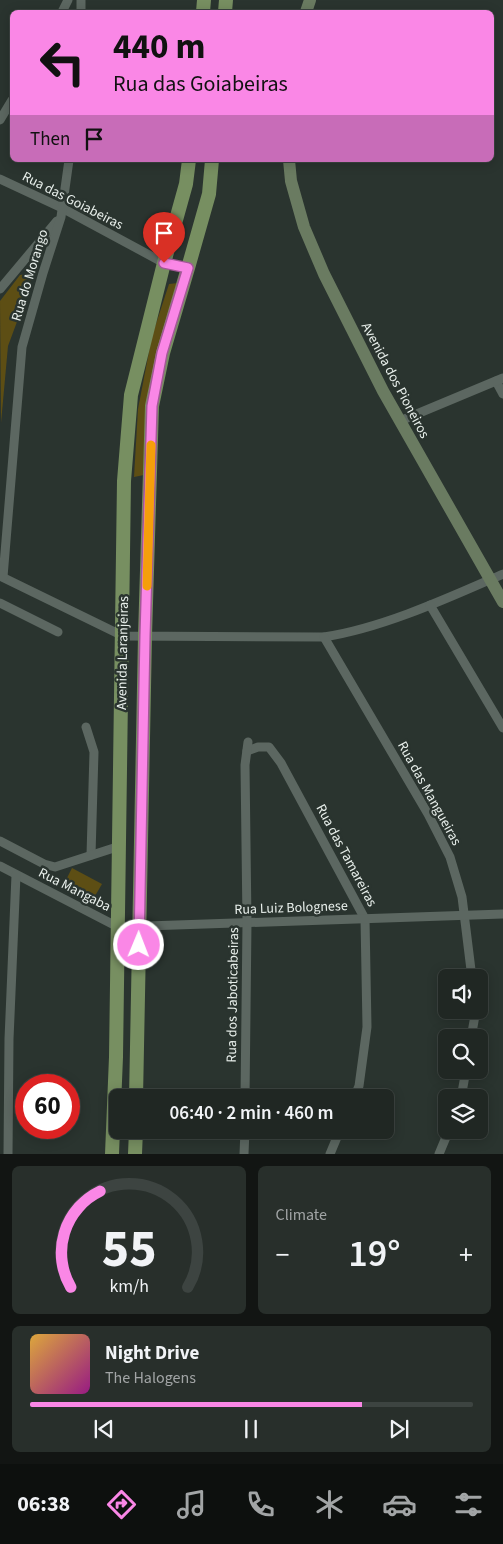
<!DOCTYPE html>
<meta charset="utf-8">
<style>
:root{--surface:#202723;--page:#282f2b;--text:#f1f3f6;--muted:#a2a5a6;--line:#3d4441;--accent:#fa87e6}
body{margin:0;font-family:"Source Sans 3",sans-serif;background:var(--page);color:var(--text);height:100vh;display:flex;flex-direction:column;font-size:19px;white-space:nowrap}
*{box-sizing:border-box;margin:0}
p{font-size:16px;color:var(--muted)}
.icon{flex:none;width:28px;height:28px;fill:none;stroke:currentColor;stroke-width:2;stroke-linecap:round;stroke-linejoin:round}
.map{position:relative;height:1154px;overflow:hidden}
.sheet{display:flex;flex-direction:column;gap:12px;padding:12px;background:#121513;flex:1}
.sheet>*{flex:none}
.banner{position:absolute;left:10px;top:10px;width:484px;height:152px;border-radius:8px;box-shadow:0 2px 12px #0003,0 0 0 1px var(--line);background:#fa87e6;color:#111;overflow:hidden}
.buttons{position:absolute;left:438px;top:969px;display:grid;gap:10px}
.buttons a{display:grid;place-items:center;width:50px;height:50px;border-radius:8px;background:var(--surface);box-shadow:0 2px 12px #0003,0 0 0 1px var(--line);font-size:25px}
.speed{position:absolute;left:15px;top:1074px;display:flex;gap:10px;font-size:25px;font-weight:700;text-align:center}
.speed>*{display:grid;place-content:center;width:65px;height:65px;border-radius:50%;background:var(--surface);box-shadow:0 2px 12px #0003,0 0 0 1px var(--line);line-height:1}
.speed .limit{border:8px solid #d22;background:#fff;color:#111}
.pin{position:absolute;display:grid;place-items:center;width:42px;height:42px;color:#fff;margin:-51px -21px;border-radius:50% 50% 50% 0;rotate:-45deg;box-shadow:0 0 5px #0007}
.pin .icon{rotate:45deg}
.me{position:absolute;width:55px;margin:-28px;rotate:1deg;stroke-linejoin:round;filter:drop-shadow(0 0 4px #0008)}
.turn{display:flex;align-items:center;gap:18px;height:105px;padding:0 20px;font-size:22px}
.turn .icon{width:65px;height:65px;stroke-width:2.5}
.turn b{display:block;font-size:35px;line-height:42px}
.then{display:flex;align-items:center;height:48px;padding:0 20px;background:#0003;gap:10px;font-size:19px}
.big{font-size:38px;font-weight:600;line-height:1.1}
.sheet .widget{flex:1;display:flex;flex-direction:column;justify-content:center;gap:8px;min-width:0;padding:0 18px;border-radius:8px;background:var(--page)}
.sheet .dial{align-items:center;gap:0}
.dial svg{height:130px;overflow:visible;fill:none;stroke:var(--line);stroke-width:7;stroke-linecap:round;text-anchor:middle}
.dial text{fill:var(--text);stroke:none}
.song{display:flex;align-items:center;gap:15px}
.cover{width:60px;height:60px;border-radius:8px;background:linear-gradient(135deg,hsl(40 70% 55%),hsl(310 70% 35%))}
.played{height:5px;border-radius:2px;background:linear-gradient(90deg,var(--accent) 75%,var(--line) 75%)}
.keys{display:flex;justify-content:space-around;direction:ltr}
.heat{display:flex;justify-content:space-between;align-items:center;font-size:28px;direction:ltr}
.sheet .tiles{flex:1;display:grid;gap:12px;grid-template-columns:1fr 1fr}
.widget:last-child{grid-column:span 2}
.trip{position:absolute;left:109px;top:1089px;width:285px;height:50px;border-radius:8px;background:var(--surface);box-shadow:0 2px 12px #0003,0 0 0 1px var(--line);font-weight:600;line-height:50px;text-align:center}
.tabs{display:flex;height:80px;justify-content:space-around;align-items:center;background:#0d100e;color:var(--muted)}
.tabs .icon{width:35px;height:35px}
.tabs .on{color:var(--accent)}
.tabs b{font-size:22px;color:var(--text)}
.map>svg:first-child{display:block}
.green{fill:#5d4e14}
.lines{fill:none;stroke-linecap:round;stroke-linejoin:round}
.street{stroke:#5c6761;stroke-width:9}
.secondary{stroke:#6a7b61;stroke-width:12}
.primary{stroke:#778f61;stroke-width:14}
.route-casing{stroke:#a25896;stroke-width:12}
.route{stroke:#fa87e6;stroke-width:9}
.slow{stroke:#f59e0b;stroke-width:9}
.labels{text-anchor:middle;stroke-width:5;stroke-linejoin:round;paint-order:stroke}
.street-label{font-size:14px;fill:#e8efeb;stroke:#2a342f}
</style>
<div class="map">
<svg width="503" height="1154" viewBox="0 0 503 1154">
<rect width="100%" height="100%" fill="#2a342f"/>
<g class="green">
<path d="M 25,274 L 31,279 L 31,284 L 8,346 L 1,423 L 0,301 L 20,275 Z"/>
<path d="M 178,283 L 144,475 L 134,477 L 138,409 L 152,336 L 169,284 Z"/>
<path d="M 72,868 L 102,884 L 92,901 L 63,886 Z"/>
</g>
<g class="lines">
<g class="street">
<path d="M 62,12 L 68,0"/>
<path d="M 81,12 L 81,0"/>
<path d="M 0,120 L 12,100"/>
<path d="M 0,179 L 62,208 L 164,263 L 188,268"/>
<path d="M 0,289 L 57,221"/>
<path d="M 496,381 L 503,394"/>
<path d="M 400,421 L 503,378"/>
<path d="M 0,576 L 123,636 L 324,637 C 383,628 448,598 503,574"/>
<path d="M 3,577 L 22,347 L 43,273 L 61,217 L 69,160"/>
<path d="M 0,603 L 58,632"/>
<path d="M 430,605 L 503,728"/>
<path d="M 324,637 L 428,814 L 450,857 L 462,897 L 472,978"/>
<path d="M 86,727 L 94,752 L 91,855"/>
<path d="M 247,751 L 258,747 L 269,747 L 281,763 L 365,919 L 367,1027 L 359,1086 L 354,1098"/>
<path d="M 0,841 L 44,864 L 55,867 L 120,846"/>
<path d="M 0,866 L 118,927 L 503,914"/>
<path d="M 471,1038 L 476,1010"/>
<path d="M 245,1098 L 247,923 L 245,765 L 248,742"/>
<path d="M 461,1098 L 466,1070"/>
<path d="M 8,1154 L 9,1039 L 16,875"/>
<path d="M 244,1154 L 245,1130"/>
<path d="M 330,1154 L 340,1130"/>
<path d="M 439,1154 L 449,1130"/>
</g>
<g class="secondary">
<path d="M 306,12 L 310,0"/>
<path d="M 289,160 L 291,181 L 304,227 L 324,274 L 383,391 L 503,602"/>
</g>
<g class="primary">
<path d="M 203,12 L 204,0"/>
<path d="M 225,12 L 226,0"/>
<path d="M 136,1098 L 145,636 L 152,406 L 163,353 L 188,268 L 209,194 L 212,160"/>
<path d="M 112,1154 L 116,1057 L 124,481 L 131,395 L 164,263 L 186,184 L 189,160"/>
<path d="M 135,1154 L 136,1130"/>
</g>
</g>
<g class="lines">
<g class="route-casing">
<path id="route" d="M 139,945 L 145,636 L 152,406 L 162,353 L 188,268 L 164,263"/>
</g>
<use href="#route" class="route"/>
<path class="slow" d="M 147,586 L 151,445"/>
</g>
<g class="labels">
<g class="street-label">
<text transform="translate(73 200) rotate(27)" y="5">Rua das Goiabeiras</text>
<text transform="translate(29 275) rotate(-73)" y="5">Rua do Morango</text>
<text transform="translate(396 380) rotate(62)" y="5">Avenida dos Pioneiros</text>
<text transform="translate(122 653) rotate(-89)" y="5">Avenida Laranjeiras</text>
<text transform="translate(430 793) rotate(61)" y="5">Rua das Mangueiras</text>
<text transform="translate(347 855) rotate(62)" y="5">Rua das Tamareiras</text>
<text transform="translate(75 889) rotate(27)" y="5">Rua Mangaba</text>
<text transform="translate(291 907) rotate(-2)" y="5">Rua Luiz Bolognese</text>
<text transform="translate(232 995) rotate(-89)" y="5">Rua dos Jaboticabeiras</text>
</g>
</g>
</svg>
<div class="buttons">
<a><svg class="icon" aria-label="sound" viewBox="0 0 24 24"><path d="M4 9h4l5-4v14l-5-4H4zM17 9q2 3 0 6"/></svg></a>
<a><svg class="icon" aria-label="search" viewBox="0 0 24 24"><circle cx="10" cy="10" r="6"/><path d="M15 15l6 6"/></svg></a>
<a><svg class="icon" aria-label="layers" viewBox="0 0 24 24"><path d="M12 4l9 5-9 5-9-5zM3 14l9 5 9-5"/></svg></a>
</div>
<div class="speed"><div class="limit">60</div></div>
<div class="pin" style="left:164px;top:263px;background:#d93025"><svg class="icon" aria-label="arrive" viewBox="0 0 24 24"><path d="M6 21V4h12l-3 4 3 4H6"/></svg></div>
<svg class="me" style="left:139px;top:945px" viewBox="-20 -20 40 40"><circle r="17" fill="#fa87e6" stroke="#fff" stroke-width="3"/><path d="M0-11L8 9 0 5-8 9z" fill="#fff"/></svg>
<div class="trip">06:40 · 2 min · 460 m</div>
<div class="banner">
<div class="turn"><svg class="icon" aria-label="left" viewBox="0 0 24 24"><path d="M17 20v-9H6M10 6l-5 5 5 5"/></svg><div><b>440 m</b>Rua das Goiabeiras</div></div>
<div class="then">Then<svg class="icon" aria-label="arrive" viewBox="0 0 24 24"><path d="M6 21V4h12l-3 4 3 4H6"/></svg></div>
</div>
</div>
<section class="sheet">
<div class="tiles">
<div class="widget dial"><svg viewBox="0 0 100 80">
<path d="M14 69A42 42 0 1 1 86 69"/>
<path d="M14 69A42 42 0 0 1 32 10" stroke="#fa87e6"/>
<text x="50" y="56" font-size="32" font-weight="700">55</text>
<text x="50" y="72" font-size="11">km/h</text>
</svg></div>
<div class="widget"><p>Climate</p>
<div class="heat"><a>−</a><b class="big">19°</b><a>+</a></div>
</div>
<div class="widget">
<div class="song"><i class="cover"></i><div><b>Night Drive</b><p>The Halogens</p></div></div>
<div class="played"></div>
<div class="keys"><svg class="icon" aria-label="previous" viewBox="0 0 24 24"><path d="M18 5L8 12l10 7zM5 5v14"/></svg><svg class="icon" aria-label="pause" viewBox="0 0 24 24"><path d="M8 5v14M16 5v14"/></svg><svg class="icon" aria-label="next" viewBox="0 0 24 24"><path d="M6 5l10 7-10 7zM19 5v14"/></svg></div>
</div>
</div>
</section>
<nav class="tabs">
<b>06:38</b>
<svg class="icon on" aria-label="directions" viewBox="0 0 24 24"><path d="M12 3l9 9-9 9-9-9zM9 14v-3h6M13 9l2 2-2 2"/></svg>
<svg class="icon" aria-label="music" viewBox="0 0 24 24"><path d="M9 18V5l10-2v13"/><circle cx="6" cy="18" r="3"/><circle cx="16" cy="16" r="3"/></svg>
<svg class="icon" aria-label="phone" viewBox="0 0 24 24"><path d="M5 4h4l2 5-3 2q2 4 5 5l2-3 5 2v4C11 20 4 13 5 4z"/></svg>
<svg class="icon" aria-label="climate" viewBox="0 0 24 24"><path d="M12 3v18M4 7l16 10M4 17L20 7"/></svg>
<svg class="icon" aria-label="car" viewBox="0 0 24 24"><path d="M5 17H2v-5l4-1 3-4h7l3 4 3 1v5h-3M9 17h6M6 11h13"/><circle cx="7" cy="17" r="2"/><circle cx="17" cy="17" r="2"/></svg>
<svg class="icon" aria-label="filters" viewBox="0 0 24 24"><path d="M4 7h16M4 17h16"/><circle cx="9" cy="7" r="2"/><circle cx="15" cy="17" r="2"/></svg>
</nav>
